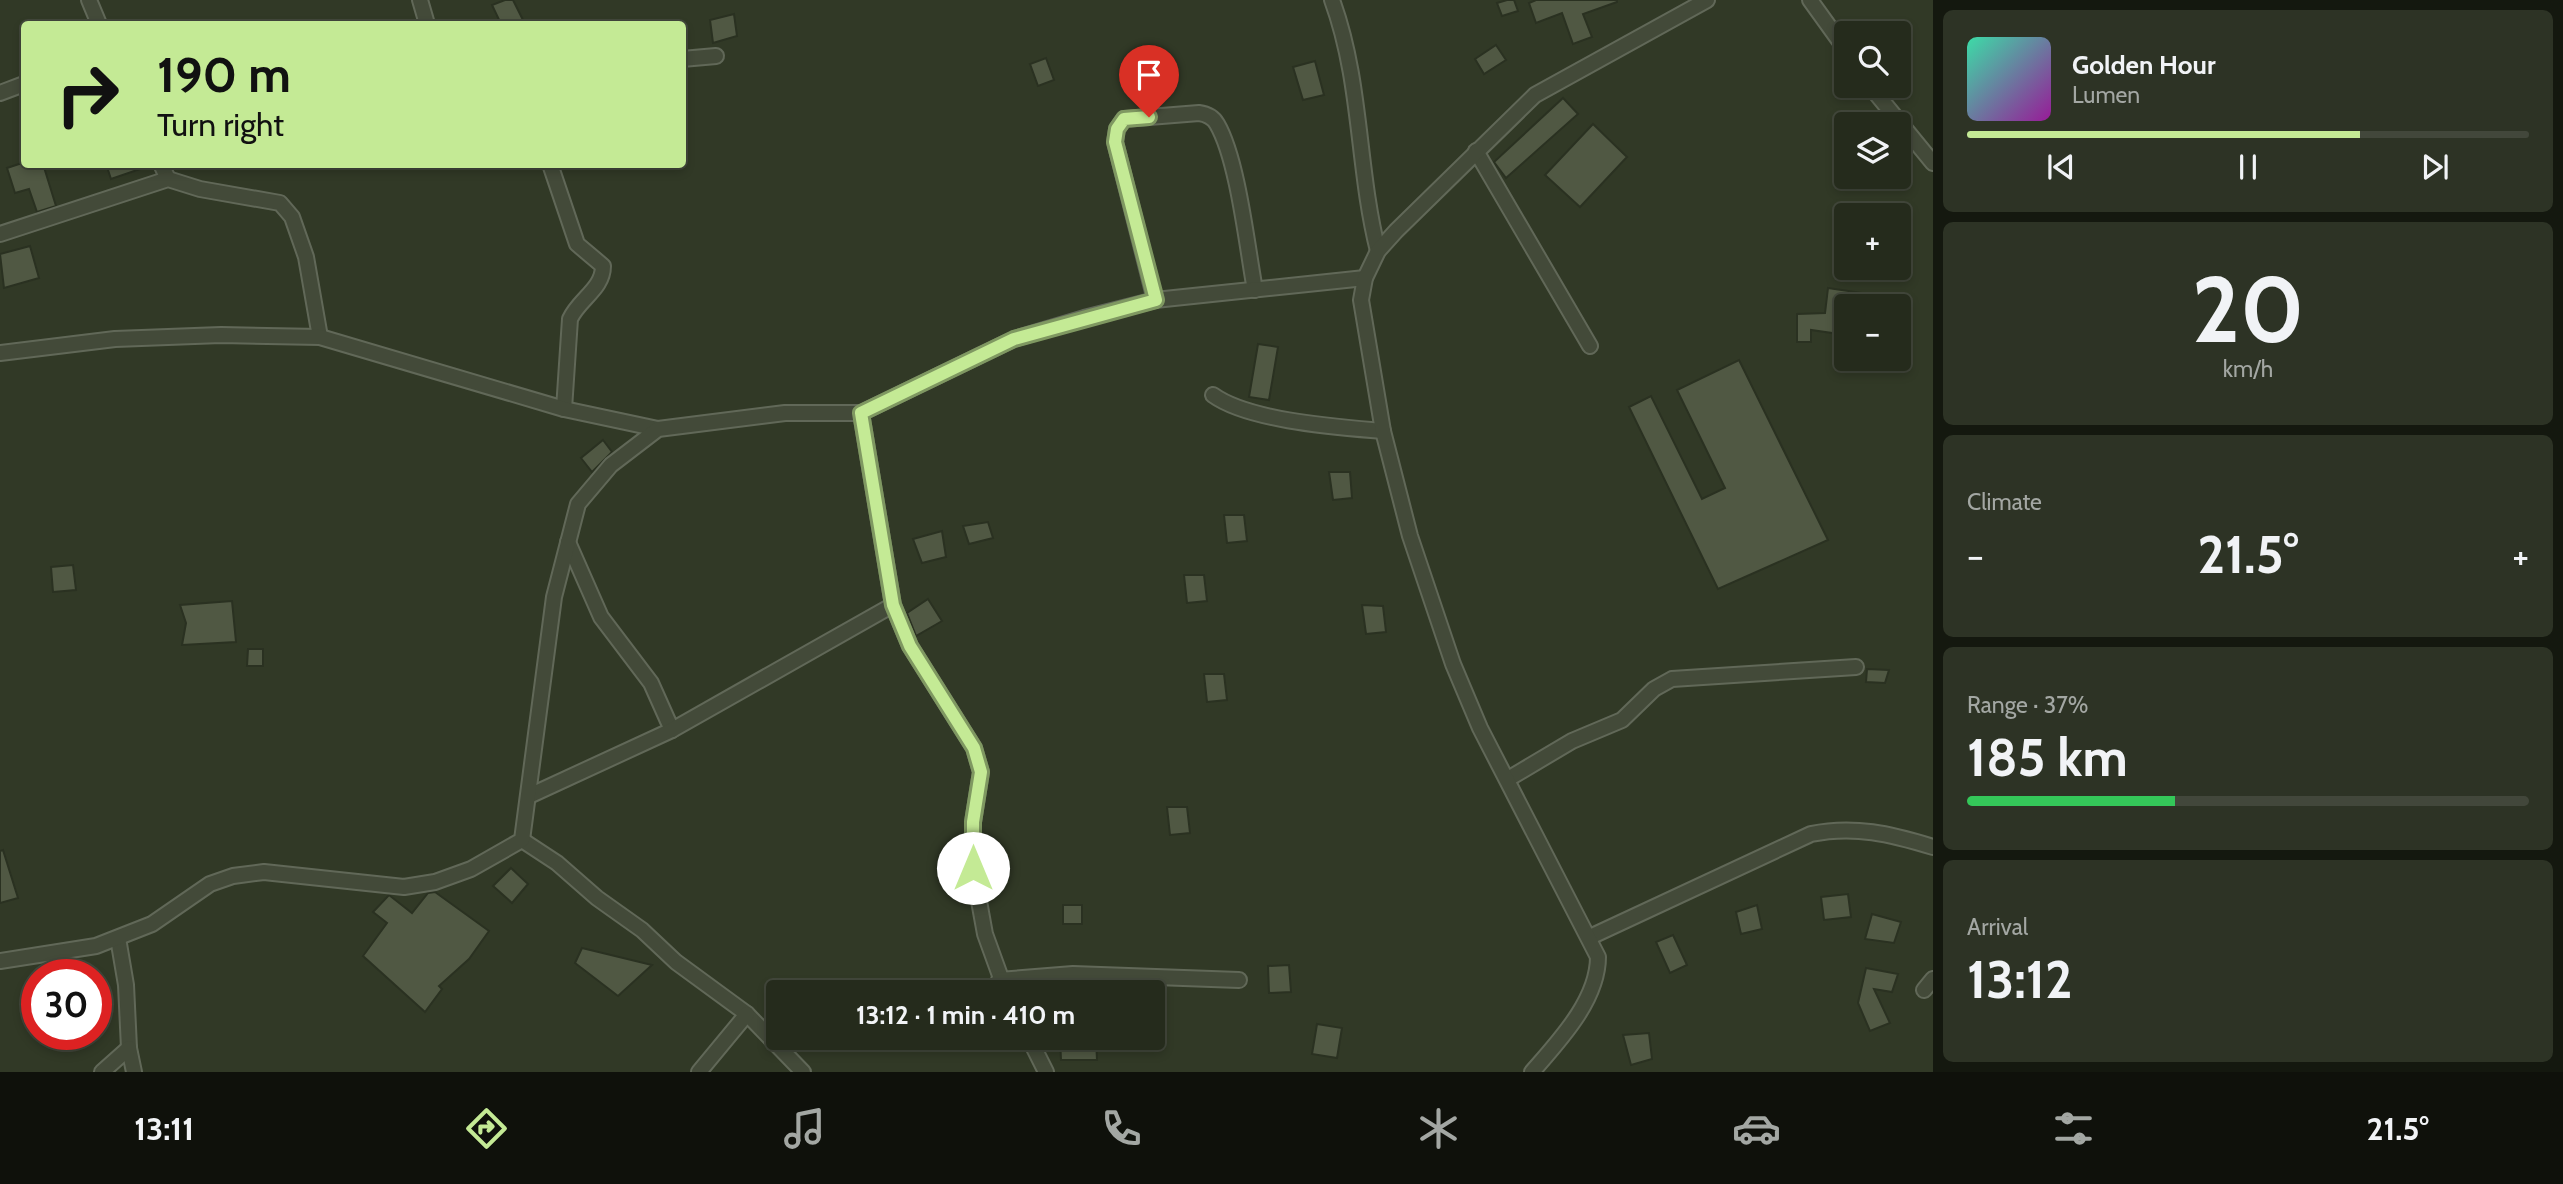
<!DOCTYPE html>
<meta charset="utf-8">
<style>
:root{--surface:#252b1c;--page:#2d3325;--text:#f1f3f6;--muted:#a3a7a3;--line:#42473b;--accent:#c4ea95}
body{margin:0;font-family:Cabin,sans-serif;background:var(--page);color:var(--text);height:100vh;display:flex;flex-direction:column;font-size:26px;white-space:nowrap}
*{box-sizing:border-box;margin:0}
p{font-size:23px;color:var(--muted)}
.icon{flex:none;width:38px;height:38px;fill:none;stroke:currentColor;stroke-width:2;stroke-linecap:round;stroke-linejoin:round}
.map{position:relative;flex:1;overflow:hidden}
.panel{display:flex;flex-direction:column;gap:10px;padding:10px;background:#14180f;width:630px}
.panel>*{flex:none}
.banner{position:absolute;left:21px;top:21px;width:665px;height:147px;border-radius:7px;box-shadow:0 4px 10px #0003,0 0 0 2px var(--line);background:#c4ea95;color:#111;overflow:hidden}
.buttons{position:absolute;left:1834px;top:21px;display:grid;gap:14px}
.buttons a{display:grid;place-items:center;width:77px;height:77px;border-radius:7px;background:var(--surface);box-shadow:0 4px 10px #0003,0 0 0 2px var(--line);font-size:35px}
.speed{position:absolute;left:21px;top:959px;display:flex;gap:14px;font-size:35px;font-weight:700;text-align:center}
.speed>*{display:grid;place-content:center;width:91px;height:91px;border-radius:50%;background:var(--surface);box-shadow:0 4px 10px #0003,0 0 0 2px var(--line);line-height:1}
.speed .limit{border:10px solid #d22;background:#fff;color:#111}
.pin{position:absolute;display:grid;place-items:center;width:60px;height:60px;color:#fff;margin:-72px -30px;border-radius:50% 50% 50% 0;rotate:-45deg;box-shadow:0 0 7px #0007}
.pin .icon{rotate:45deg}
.me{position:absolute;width:77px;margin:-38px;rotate:0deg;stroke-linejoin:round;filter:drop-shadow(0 0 5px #0008)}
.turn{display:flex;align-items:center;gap:24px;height:147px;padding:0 21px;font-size:32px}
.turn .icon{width:91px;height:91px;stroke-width:2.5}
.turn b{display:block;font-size:49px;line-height:60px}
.big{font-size:52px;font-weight:800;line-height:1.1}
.panel .widget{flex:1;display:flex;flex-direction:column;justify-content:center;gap:10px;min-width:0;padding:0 24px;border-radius:10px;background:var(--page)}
.panel .dial{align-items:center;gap:0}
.dial b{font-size:91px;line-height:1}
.song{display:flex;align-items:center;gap:21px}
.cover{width:84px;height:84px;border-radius:10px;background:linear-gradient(135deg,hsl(160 70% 55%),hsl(300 70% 35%))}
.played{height:7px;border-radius:4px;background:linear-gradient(90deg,var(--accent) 70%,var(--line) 70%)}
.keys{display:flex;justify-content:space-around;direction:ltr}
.heat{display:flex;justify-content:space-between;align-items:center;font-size:38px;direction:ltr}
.charge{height:10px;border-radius:5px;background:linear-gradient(90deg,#34c759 37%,var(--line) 0)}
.trip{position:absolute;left:766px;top:980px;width:399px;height:70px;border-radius:7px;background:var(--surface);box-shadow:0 4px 10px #0003,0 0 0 2px var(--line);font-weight:800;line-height:70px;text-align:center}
.dock{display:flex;height:112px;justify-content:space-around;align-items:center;background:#0f110b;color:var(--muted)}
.dock .icon{width:49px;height:49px}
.dock .selected{color:var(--accent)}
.dock b{font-size:32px;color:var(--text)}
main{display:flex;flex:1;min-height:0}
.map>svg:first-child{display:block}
.building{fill:#505843;stroke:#2a3121;stroke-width:2}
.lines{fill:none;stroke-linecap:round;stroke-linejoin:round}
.minor-casing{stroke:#616858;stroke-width:18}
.minor{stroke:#434a39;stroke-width:14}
.route-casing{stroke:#7f9861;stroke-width:18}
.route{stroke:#c4ea95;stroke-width:12}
</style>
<main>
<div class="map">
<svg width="1933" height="1072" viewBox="0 0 1933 1072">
<rect width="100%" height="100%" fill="#313926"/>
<g class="building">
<path d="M 505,0 L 513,0 L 524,22 L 501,24 L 492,5 Z"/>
<path d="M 1507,0 L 1514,0 L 1518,11 L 1502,16 L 1497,3 Z"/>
<path d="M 1536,0 L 1617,0 L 1617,2 L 1583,14 L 1592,37 L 1573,44 L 1562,13 L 1536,23 L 1529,3 Z"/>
<path d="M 734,14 L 737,36 L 713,43 L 710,20 Z"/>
<path d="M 1496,45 L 1506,60 L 1484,74 L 1475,59 Z"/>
<path d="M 1046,58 L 1054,80 L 1038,86 L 1030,64 Z"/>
<path d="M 1315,61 L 1324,95 L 1303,100 L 1293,67 Z"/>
<path d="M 1563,98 L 1578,114 L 1506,178 L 1494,162 Z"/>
<path d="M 1593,124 L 1627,157 L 1580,207 L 1545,175 Z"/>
<path d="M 19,164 L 43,164 L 56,206 L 37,212 L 29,189 L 15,193 L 7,168 Z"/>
<path d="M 106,164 L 146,164 L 146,167 L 111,179 Z"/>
<path d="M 30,246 L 39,278 L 4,288 L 0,254 Z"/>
<path d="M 1828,288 L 1862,293 L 1860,306 L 1846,306 L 1846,335 L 1811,330 L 1811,342 L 1797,342 L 1797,314 L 1825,313 Z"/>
<path d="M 1258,344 L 1278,347 L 1269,400 L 1249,397 Z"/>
<path d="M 1739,360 L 1828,540 L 1718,589 L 1629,407 L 1651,396 L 1702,499 L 1725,488 L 1677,390 Z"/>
<path d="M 603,440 L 612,452 L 592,472 L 581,458 Z"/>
<path d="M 1329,472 L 1350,472 L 1352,498 L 1333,500 Z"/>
<path d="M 1224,515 L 1244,515 L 1247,541 L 1227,543 Z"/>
<path d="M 988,522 L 993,538 L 969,544 L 963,526 Z"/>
<path d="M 942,531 L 946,557 L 922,563 L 913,539 Z"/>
<path d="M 73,565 L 76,590 L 53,592 L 51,567 Z"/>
<path d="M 1184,575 L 1204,575 L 1207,601 L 1187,603 Z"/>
<path d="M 928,599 L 942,621 L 916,636 L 907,613 Z"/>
<path d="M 232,601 L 236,642 L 182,645 L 186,623 L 180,605 Z"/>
<path d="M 1362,605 L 1383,606 L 1386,632 L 1366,634 Z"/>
<path d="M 248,649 L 263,649 L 263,666 L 247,666 Z"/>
<path d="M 1867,669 L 1889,670 L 1885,683 L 1866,682 Z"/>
<path d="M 1204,674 L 1224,674 L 1227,700 L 1207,702 Z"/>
<path d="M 1167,807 L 1187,807 L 1190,833 L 1170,835 Z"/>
<path d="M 3,850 L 18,898 L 0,903 L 0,851 Z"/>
<path d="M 511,868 L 528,884 L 512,903 L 493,886 Z"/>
<path d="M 435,892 L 489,931 L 469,959 L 439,986 L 442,989 L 425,1012 L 363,956 L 387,923 L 373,912 L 389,895 L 412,913 L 428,893 Z"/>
<path d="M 1848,894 L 1851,917 L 1824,920 L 1821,897 Z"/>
<rect x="1063" y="905" width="19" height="19"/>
<path d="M 1757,905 L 1762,929 L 1741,934 L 1736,912 Z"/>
<path d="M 1872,914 L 1901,922 L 1894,943 L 1865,939 Z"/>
<path d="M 1673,935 L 1687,965 L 1670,973 L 1656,942 Z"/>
<path d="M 582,948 L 652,965 L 618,996 L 575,963 Z"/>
<path d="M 1289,965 L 1291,992 L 1269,993 L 1268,966 Z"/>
<path d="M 1866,968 L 1898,974 L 1892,992 L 1874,989 L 1890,1023 L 1870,1031 L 1858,1003 Z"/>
<path d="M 1317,1024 L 1342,1028 L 1337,1058 L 1312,1054 Z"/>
<path d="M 1649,1033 L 1652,1059 L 1631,1065 L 1623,1035 Z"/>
<path d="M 1060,1038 L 1096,1038 L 1097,1060 L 1061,1060 Z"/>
</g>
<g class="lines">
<g class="minor-casing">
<g id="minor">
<path d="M 89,0 L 99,24"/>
<path d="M 420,0 L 427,24"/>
<path d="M 1332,0 C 1362,82 1357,168 1378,251"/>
<path d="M 1810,0 L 1846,50"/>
<path d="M 682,59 L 716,56"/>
<path d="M 1870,86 L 1933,163"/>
<path d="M 0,93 L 24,84"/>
<path d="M 1476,151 L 1590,346"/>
<path d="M 161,164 L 168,179"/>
<path d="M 550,164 L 577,244 L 603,266 C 603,289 579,299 570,319 L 564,409"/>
<path d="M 0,234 L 168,179 L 200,189 L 280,203 L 292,217 L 306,257 L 320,337"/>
<path d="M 1155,300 L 1115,142 L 1117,129 L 1124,119 L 1199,113 C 1207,114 1213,117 1217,124 C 1238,160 1247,247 1255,290"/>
<path d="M 0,353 L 115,339 L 221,335 L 320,337 L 564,409 L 658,429"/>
<path d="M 1213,395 C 1249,421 1337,427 1383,431"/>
<path d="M 861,413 L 893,605 L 910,646 L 974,748 L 981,772 L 973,822 L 973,868 L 985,934 L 1006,992"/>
<path d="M 568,542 L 601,617 L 651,683 L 672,730"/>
<path d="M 1508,779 L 1572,741 L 1622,720 L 1654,689 L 1672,679 L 1856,667"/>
<path d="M 529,796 L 672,730 L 893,605"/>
<path d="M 522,840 L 557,863 L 597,898 L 642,930 L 676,962 L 747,1014 L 803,1072"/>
<path d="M 1590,937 L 1811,834 C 1854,825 1891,834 1933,847"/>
<path d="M 118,938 L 126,985 L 129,1048 L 134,1072"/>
<path d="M 0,961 L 96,946 L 152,924 L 210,884 L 233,876 L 264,872 L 404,887 L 435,882 L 471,869 L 522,840 L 554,597 L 578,504 L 611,465 L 658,429 L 785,413 L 861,413 L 1014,339 L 1084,318 L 1155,300 L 1365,278"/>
<path d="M 999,980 L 1073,974 L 1239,980"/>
<path d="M 1924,990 L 1933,979"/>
<path d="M 1029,1038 L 1046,1072"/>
<path d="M 102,1072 L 129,1048"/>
<path d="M 699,1072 L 747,1014"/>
<path d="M 1532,1072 C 1559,1041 1598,1000 1598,957 L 1480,728 L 1453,664 L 1410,536 L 1383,431 L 1361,300 L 1365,278 L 1378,251 L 1396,231 L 1535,95 L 1707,0"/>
</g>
</g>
<use href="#minor" class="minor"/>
</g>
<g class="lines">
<g class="route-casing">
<path id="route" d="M 973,868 L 973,822 L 981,772 L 974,748 L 910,646 L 893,605 L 861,413 L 1014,339 L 1156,300 L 1115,142 L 1117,129 L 1124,119 L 1149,117"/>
</g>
<use href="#route" class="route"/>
</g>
</svg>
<div class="buttons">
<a><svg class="icon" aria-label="search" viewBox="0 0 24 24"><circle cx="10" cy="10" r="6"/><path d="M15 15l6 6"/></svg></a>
<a><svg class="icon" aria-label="layers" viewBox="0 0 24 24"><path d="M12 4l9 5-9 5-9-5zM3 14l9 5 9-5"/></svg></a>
<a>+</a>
<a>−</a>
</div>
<div class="speed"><div class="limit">30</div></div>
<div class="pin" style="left:1149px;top:117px;background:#d93025"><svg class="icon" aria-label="arrive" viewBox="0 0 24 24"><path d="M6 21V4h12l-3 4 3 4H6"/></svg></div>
<svg class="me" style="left:973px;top:868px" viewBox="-20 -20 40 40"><circle r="19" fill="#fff"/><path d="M0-13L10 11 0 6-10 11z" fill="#c4ea95"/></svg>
<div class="trip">13:12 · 1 min · 410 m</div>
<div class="banner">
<div class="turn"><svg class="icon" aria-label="right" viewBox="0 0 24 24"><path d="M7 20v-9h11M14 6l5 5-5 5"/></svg><div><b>190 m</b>Turn right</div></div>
</div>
</div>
<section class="panel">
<div class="widget">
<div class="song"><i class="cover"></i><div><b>Golden Hour</b><p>Lumen</p></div></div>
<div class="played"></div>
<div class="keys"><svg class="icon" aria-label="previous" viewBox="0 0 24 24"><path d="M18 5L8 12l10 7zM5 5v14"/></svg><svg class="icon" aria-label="pause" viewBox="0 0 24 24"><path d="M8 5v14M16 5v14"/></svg><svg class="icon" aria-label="next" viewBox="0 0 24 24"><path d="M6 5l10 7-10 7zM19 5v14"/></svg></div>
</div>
<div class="widget dial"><b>20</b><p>km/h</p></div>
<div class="widget"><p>Climate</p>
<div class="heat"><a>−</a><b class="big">21.5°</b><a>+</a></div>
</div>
<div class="widget"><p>Range · 37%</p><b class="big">185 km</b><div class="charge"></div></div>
<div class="widget"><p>Arrival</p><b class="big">13:12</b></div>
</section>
</main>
<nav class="dock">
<b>13:11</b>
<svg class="icon selected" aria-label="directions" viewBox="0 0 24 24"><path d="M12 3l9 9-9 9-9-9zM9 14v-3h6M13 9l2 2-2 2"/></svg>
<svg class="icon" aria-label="music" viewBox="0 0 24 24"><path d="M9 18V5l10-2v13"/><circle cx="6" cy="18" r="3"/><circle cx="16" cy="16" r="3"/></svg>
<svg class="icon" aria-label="phone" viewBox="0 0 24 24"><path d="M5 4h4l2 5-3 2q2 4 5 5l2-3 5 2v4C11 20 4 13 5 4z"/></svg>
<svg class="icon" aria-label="climate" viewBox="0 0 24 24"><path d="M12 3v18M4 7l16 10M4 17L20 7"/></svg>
<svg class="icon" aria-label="car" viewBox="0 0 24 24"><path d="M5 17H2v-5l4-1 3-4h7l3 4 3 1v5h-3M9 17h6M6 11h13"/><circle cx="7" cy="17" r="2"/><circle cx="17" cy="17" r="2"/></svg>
<svg class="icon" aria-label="filters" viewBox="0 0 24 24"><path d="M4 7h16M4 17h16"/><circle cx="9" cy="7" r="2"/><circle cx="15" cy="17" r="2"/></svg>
<b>21.5°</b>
</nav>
